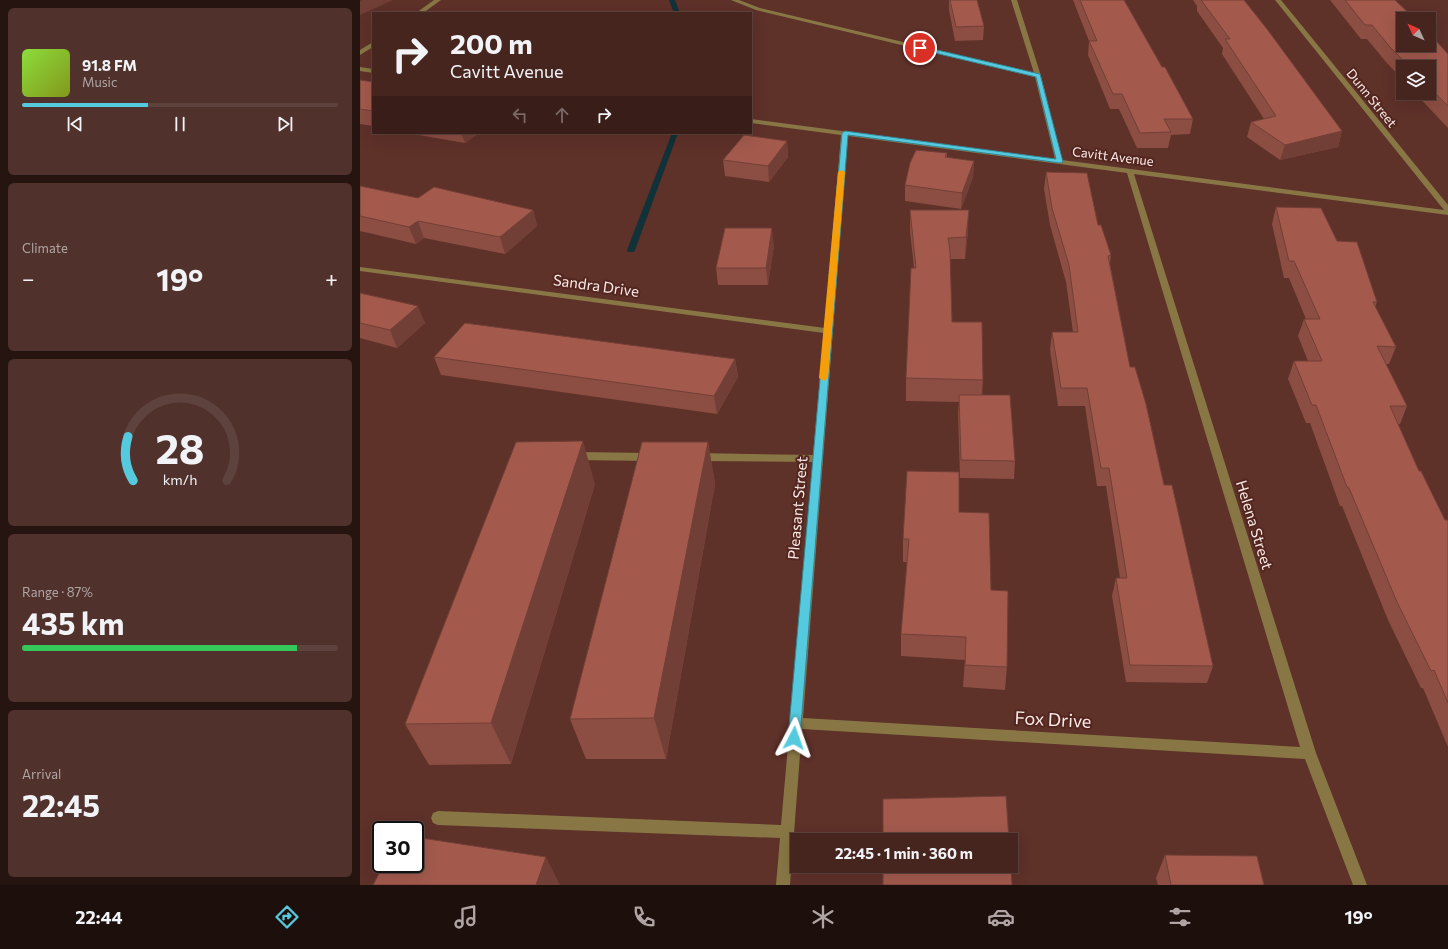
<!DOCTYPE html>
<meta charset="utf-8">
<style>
:root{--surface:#46251f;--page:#50312c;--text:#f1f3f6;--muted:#b0a5a4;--line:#5e423d;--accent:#55cadf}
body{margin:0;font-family:Commissioner,sans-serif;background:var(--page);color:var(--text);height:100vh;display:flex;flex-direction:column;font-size:15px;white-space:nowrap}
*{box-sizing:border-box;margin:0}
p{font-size:13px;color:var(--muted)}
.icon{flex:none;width:22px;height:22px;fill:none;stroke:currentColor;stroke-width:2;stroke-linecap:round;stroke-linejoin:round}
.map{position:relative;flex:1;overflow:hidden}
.sheet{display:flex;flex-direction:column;gap:8px;padding:8px;background:#261411;width:360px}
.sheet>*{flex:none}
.guide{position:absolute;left:12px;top:12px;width:380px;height:122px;border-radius:0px;box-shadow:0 4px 16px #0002,0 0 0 1px var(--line);background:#46251f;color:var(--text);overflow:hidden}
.needle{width:26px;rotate:314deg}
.controls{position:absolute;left:1036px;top:12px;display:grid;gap:8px}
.controls a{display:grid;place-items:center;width:40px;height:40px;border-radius:0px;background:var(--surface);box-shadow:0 4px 16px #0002,0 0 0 1px var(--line);font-size:20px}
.speed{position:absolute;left:12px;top:821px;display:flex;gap:8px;font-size:20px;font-weight:700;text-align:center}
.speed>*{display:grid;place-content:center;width:52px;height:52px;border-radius:50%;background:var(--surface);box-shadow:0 4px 16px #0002,0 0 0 1px var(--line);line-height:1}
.speed .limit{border:2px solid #111;border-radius:6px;background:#fff;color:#111}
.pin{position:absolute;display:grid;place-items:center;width:34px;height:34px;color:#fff;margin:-17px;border:2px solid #fff;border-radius:50%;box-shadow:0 1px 4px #0007}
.me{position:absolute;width:44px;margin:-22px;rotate:4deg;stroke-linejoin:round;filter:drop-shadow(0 0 3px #0008)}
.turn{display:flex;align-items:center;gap:14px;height:84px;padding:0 12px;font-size:18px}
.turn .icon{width:52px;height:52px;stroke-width:2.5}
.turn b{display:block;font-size:28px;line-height:34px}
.lanes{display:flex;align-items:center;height:38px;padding:0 12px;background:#0003;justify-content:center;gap:20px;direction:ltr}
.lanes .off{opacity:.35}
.big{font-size:30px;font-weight:700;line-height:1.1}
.sheet .tile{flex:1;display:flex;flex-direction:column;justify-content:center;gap:6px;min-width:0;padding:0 14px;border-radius:6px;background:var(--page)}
.sheet .dial{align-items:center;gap:0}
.dial svg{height:104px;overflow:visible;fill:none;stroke:var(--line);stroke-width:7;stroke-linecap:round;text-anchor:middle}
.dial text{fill:var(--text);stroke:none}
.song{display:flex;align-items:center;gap:12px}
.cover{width:48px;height:48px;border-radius:6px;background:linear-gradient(135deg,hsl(90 70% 55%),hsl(70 70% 35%))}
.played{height:4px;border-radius:2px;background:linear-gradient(90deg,var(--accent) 40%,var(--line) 40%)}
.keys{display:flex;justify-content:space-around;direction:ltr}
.heat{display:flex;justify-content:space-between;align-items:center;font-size:22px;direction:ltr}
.charge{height:6px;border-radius:3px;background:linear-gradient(90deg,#34c759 87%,var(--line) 0)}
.trip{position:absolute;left:430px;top:833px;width:228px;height:40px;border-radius:0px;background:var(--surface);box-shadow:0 4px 16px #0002,0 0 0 1px var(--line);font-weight:700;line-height:40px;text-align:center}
.tab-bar{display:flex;height:64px;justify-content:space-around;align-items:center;background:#1c0f0c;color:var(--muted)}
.tab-bar .icon{width:28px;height:28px}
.tab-bar .on{color:var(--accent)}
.tab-bar b{font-size:18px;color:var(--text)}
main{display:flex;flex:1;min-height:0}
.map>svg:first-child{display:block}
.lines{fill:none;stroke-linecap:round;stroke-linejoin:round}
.stream{fill:#113238;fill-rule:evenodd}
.minor{fill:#887745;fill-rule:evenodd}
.wall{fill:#8c4d42}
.shaded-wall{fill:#723f36}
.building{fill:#a35a4d;stroke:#723f36}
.route{fill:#55cadf;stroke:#378391}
.slow{fill:#f59e0b}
.labels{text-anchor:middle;stroke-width:4;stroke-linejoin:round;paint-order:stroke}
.far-street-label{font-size:13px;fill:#fceae7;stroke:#53261f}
.street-label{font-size:15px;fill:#fceae7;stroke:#53261f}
.near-street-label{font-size:18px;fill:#fceae7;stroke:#53261f}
</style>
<main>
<section class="sheet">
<div class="tile">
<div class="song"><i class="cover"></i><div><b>91.8 FM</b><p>Music</p></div></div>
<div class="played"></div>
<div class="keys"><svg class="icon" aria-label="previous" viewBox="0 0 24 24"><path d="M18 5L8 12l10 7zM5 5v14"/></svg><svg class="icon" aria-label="pause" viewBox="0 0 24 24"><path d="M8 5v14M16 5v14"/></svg><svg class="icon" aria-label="next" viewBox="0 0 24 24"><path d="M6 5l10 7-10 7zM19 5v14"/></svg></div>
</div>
<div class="tile"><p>Climate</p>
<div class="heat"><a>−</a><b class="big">19°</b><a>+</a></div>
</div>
<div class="tile dial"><svg viewBox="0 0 100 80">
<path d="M14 69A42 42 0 1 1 86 69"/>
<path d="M14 69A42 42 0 0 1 10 35" stroke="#55cadf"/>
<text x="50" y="56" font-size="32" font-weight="700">28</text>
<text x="50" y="72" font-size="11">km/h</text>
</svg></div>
<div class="tile"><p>Range · 87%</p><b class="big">435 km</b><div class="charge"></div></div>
<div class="tile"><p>Arrival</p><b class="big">22:45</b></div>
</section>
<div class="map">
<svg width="1088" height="885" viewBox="0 0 1088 885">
<rect width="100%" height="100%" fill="#5e3129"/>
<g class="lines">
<g class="stream">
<path d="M 309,0 L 315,0 L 320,13 L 314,13 Z"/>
<path d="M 312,133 L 318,133 L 275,250 L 274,252 L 268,252 L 267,250 Z"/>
</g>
<g class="minor">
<path d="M 74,0 L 81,0 L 63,13 L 56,13 Z"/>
<path d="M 371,0 L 379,0 L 400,8 L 674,73 L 651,0 L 657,0 L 681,76 L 702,160 L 1084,210 L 915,0 L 921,0 L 1088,205 L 1088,215 L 774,174 L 956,753 L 1007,885 L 993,885 L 945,759 L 442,729 L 430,885 L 416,885 L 420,838 L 78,825 L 73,823 L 71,818 L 73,813 L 78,811 L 421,825 L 453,462 L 336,461 L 331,457 L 336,453 L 453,455 L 464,333 L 0,271 L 0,267 L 465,328 L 481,135 L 391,123 L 391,119 L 695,159 L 675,77 L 396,10 ZM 488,136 L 767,173 L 940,747 L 443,718 Z"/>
<path d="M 13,42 L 13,47 L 0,55 L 0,50 Z"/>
<path d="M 0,67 L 13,69 L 13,73 L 0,71 Z"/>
<path d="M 215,452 L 292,453 L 297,457 L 292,461 L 215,460 L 210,456 Z"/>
</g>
</g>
<g class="wall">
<path d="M 589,0 L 617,0 L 624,26 L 623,40 L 595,41 L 589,10 Z"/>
<path d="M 713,0 L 764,0 L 802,67 L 833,119 L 830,134 L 811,135 L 808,148 L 777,148 L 759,109 L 750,109 L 728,55 L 729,41 Z"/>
<path d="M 833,0 L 884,0 L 982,131 L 978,147 L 920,160 L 887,137 L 891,122 L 904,119 L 862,54 L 863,48 L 837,11 L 837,6 Z"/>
<path d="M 970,0 L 1035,0 L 1088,54 L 1088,128 L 1055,93 L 1069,93 L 1069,67 L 1043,67 L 1043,80 L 1026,62 L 1007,39 L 1001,39 Z"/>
<path d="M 0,80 L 13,82 L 13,126 L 0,124 Z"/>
<path d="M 47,133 L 119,133 L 105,143 Z"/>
<path d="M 427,141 L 428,157 L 409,182 L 365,176 L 363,160 Z"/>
<path d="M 587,153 L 587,158 L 614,161 L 613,177 L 601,209 L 545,201 L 545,185 Z"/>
<path d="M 686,172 L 738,225 L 751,255 L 750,264 L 770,367 L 804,485 L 853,666 L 847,683 L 766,682 L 752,596 L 756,578 L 760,578 L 746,486 L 737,486 L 725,406 L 698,406 L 690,350 L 692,332 L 713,332 L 706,282 L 690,225 L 684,189 Z"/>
<path d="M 0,186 L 58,198 L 173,210 L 177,226 L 145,254 L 64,238 L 56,244 L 0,231 Z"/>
<path d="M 916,207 L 977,241 L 1017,302 L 1015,307 L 1036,347 L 1029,364 L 1026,364 L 1047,406 L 1040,424 L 1038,424 L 1059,471 L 1085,520 L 1088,520 L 1088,747 L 1063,688 L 1061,688 L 1028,620 L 982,506 L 980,506 L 950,423 L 946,423 L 928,379 L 934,361 L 948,361 L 938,336 L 944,319 L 946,319 L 929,278 L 924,278 L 912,224 Z"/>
<path d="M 550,210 L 608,231 L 605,259 L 590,259 L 592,322 L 623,380 L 622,395 L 655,461 L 654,479 L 600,478 L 598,412 L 599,402 L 546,401 L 546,378 L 554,268 L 550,231 Z"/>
<path d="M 414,245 L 408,285 L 358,285 L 356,268 Z"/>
<path d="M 0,293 L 65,323 L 37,348 L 0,338 Z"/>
<path d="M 74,357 L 375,359 L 378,377 L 357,414 L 81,375 Z"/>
<path d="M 348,442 L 355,484 L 306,759 L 226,759 L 210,719 Z"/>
<path d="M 235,484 L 151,764 L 69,765 L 45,724 Z"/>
<path d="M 599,512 L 631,590 L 647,667 L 645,690 L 603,687 L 605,660 L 541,656 L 541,634 L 547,562 L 543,562 L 543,539 Z"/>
<path d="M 805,855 L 904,885 L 798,885 L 796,878 Z"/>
</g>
<g class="shaded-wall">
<path d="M 2,0 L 33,0 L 0,15 L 0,1 Z"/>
<path d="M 982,131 L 978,147 L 920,160 L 925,145 Z"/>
<path d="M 101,133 L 119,133 L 105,143 Z"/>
<path d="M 427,141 L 428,157 L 409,182 L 408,166 Z"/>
<path d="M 614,161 L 613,177 L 601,209 L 602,193 Z"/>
<path d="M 173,210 L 177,226 L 145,254 L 140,237 Z"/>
<path d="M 609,210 L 608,231 L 605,259 L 606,237 Z"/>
<path d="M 58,221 L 64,238 L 56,244 L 49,227 Z"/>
<path d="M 412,228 L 414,245 L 408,285 L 406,268 Z"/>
<path d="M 58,306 L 65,323 L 37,348 L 30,330 Z"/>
<path d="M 375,359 L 378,377 L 357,414 L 354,396 Z"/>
<path d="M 223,441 L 235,484 L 151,764 L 131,723 Z"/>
<path d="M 348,442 L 355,484 L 306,759 L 294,718 Z"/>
<path d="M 186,857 L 200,885 L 176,885 Z"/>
</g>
<g class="building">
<path d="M 590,0 L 617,0 L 624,26 L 596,27 Z"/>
<path d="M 720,0 L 764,0 L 802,67 L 805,67 L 833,119 L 804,119 L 811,132 L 780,133 L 762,94 L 753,94 L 729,41 L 737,41 Z"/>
<path d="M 841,0 L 884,0 L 907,29 L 982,131 L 925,145 L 891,122 L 916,116 L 865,39 L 870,39 Z"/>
<path d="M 985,0 L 1035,0 L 1055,19 L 1043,19 L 1043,45 L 1069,45 L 1069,33 L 1088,54 L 1088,106 L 1069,87 L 1069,67 L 1050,67 L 1030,47 L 1012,25 L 1005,25 Z"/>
<path d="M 0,80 L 13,82 L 13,111 L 0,109 Z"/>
<path d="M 384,135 L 427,141 L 408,166 L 363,160 Z"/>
<path d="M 556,150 L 587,153 L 585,157 L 614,161 L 602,193 L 545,185 L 550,163 Z"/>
<path d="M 686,172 L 727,173 L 738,225 L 741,225 L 751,255 L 748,256 L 770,367 L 775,367 L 786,404 L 804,485 L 812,485 L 853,666 L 770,665 L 756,578 L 767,578 L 749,468 L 741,468 L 727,388 L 701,388 L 692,332 L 718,332 L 709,265 L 692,208 Z"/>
<path d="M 0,186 L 58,198 L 74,187 L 173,210 L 140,237 L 58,221 L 49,227 L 0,216 Z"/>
<path d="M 916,207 L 961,208 L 977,241 L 997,242 L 1017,302 L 1013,302 L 1036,347 L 1017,346 L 1047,406 L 1030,406 L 1059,471 L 1061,471 L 1085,520 L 1088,520 L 1088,703 L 1074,670 L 1071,671 L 1037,602 L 989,488 L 987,487 L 956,405 L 952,405 L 934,361 L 962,361 L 944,319 L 960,319 L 934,261 L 929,261 Z"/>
<path d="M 550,210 L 609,210 L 606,237 L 588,238 L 590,251 L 592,322 L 622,322 L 623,380 L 546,378 L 551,268 L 556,268 Z"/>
<path d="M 365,228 L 412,228 L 406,268 L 356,268 Z"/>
<path d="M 0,293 L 58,306 L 30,330 L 0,323 Z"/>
<path d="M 105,323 L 375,359 L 354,396 L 74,357 Z"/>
<path d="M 599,395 L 650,395 L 655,461 L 601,460 Z"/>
<path d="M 223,441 L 131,723 L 45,724 L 156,442 Z"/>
<path d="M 282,442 L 348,442 L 294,718 L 210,719 Z"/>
<path d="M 547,471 L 599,472 L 599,512 L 629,513 L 631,590 L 648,591 L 647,667 L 605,665 L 606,637 L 541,634 L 549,539 L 543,539 Z"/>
<path d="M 646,796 L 649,840 L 523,840 L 523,799 Z"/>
<path d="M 55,837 L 186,857 L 176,885 L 13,885 L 24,864 L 55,864 Z"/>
<path d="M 805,855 L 897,856 L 904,885 L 811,885 Z"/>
<path d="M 523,866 L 651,866 L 652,885 L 523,885 Z"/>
</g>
<path class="route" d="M 560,46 L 680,74 L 703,162 L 700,163 L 488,135 L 440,738 L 439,742 L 434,744 L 430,742 L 428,738 L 482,133 L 485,131 L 696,159 L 676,77 L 558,49 L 558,46 Z"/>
<path class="slow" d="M 481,170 L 485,172 L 468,378 L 464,381 L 459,378 L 478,172 Z"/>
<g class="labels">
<g class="far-street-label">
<text transform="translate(1012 98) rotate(51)" y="5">Dunn Street</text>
<text transform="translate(753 156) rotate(7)" y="5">Cavitt Avenue</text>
</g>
<g class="street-label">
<text transform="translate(236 286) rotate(8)" y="5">Sandra Drive</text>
<text transform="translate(438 508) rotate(-85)" y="5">Pleasant Street</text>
<text transform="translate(894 525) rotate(73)" y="5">Helena Street</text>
</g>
<g class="near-street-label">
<text transform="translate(693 720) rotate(3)" y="6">Fox Drive</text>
</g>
</g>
</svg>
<div class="controls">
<a><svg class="needle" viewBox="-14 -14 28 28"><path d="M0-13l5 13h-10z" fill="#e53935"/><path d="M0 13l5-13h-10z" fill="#b0a5a4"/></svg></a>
<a><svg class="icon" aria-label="layers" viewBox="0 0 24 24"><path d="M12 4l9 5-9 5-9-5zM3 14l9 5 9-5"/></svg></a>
</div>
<div class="speed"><div class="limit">30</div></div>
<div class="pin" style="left:560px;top:48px;background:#d93025"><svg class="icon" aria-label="arrive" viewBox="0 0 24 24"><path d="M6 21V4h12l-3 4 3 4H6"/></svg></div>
<svg class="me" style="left:434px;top:738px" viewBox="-20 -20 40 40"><path d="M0-17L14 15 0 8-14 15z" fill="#55cadf" stroke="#fff" stroke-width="4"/></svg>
<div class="trip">22:45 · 1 min · 360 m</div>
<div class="guide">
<div class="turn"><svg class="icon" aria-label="right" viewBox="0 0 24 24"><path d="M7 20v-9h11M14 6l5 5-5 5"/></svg><div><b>200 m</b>Cavitt Avenue</div></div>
<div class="lanes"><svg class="icon off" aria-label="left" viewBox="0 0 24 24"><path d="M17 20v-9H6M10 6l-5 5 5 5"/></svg><svg class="icon off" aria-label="ahead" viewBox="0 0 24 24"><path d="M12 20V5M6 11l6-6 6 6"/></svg><svg class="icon" aria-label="right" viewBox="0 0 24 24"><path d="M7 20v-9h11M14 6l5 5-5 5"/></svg></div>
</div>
</div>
</main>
<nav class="tab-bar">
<b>22:44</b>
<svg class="icon on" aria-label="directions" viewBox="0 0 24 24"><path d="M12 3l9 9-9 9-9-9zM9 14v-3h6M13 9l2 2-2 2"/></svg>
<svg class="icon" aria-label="music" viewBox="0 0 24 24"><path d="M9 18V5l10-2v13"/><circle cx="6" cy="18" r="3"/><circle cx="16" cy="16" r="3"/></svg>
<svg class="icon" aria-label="phone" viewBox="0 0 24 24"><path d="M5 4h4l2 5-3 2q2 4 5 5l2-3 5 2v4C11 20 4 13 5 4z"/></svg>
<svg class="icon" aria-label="climate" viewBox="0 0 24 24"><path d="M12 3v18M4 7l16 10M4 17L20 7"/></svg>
<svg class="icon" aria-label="car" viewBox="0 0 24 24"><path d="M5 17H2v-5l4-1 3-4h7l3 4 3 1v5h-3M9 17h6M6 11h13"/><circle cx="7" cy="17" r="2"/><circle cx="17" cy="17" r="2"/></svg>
<svg class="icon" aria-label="filters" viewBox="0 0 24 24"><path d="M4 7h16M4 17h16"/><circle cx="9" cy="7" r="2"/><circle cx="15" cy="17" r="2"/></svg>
<b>19°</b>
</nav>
